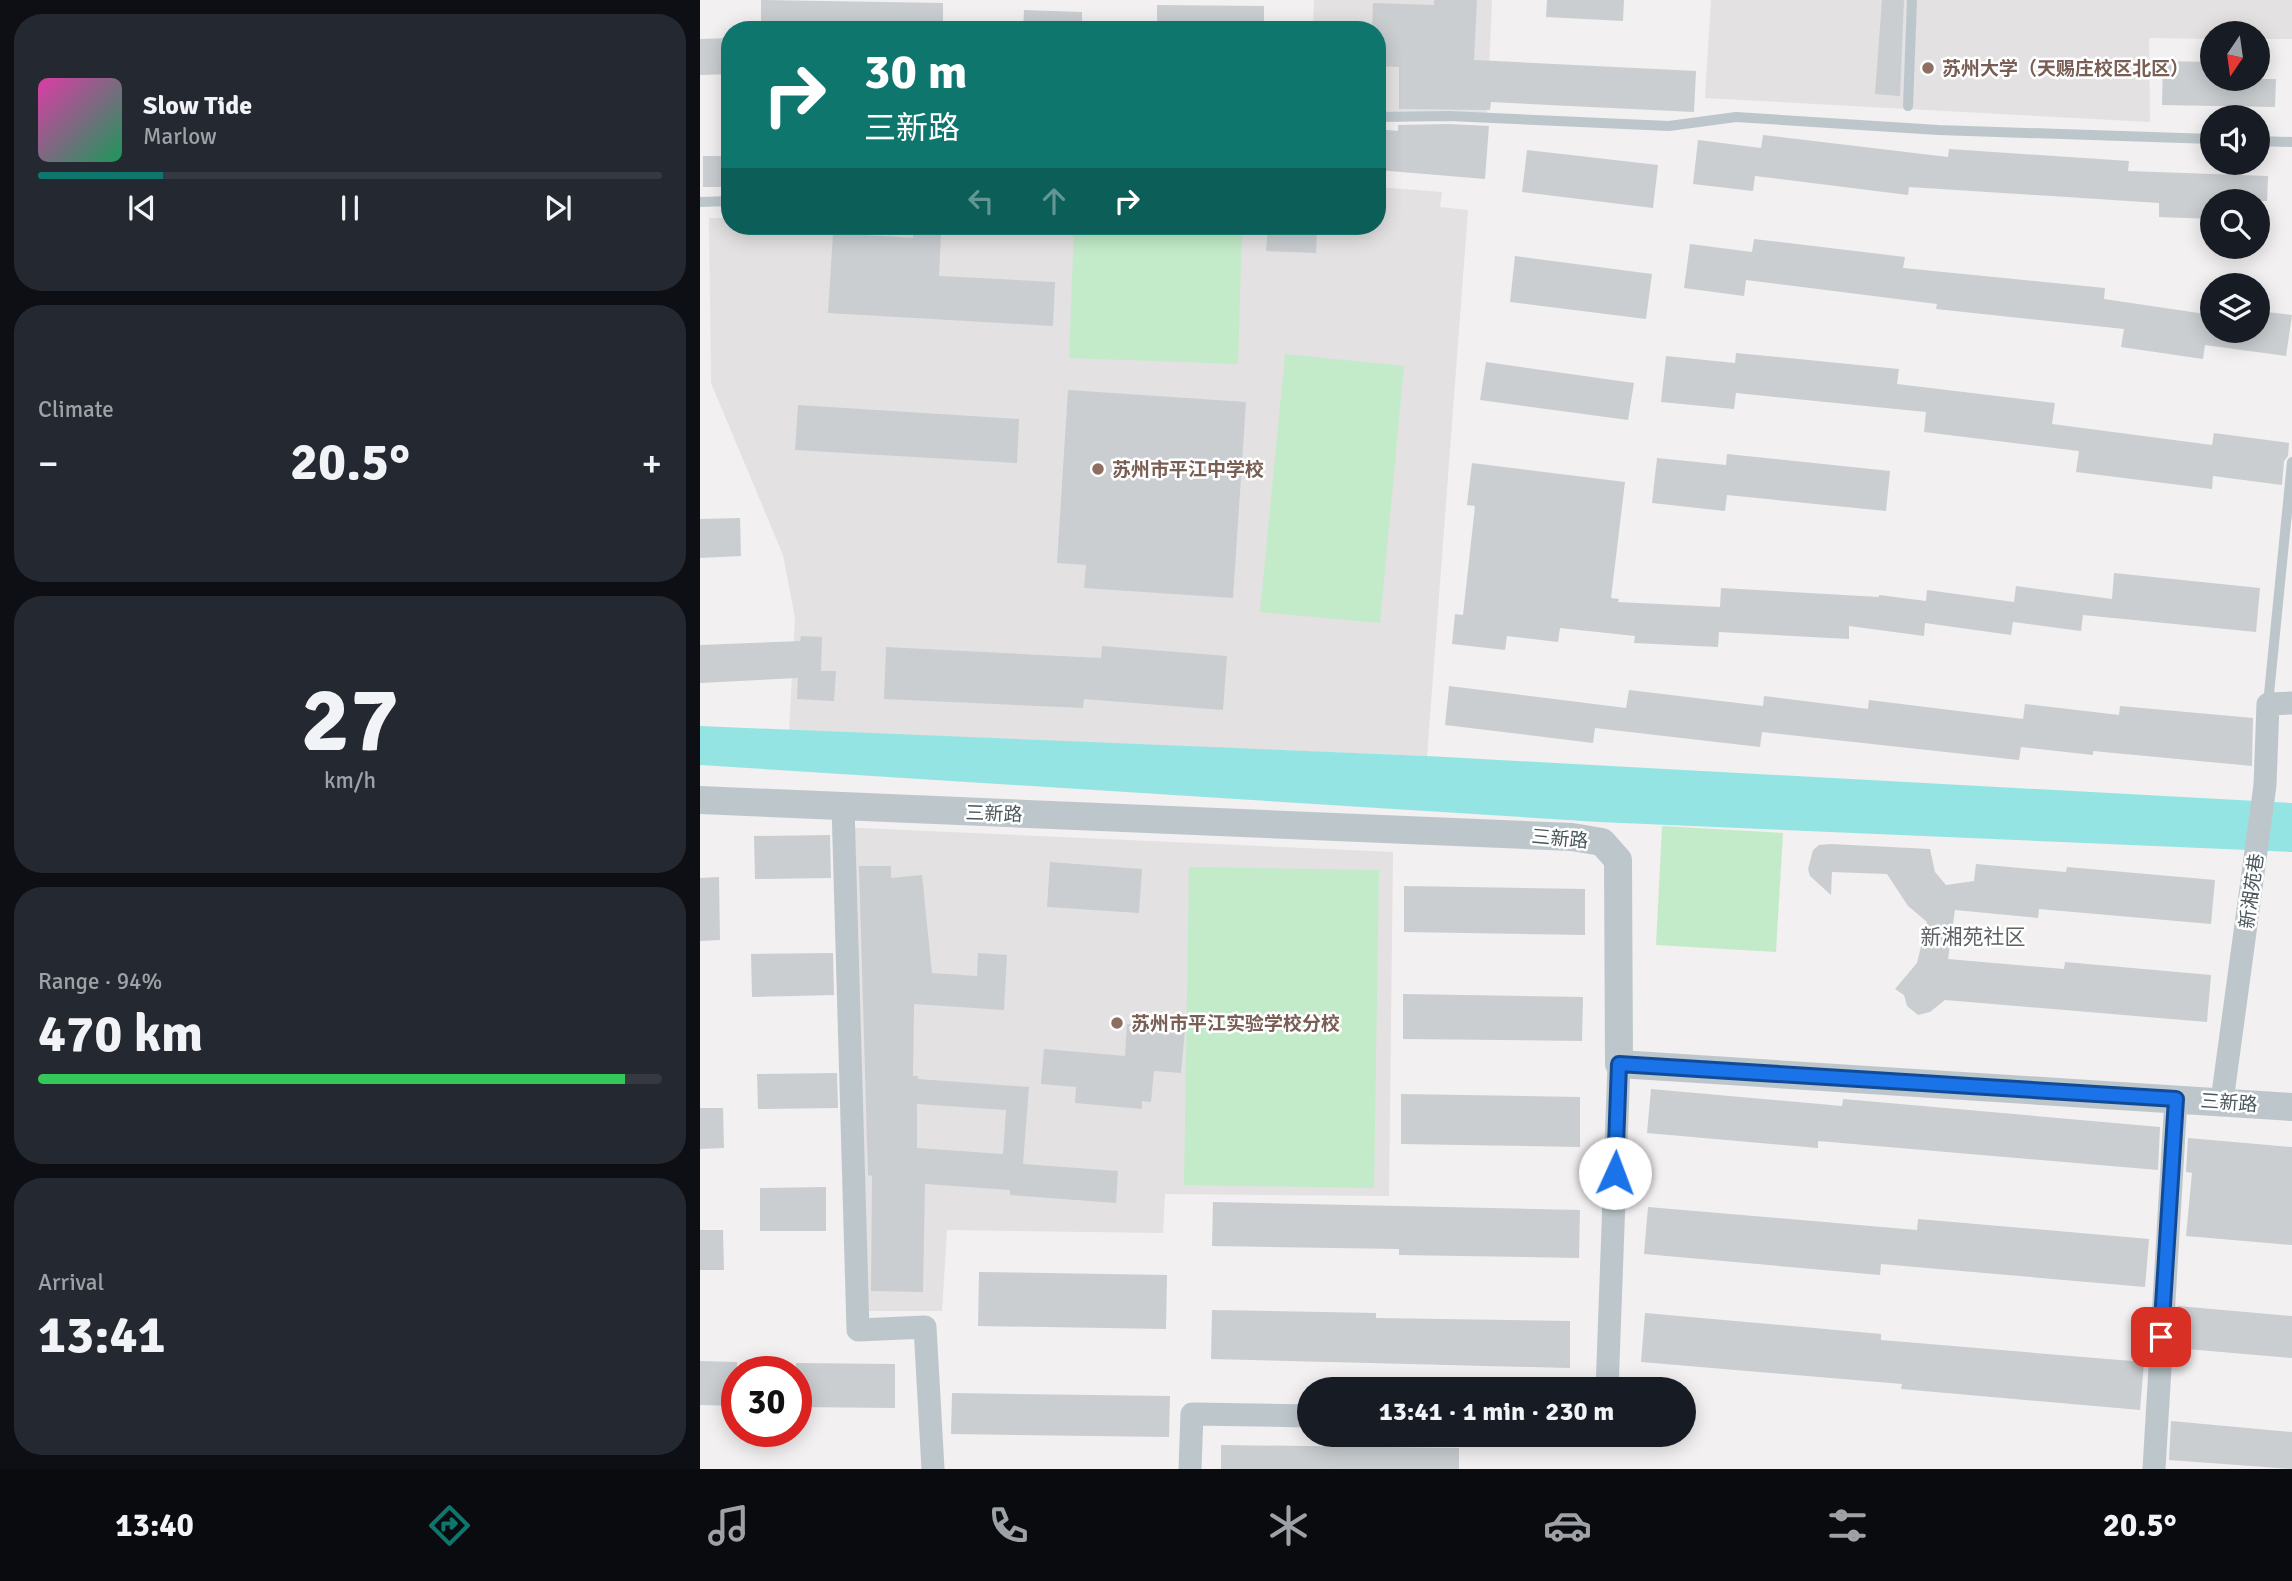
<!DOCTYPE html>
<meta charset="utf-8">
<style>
:root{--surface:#171b24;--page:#242831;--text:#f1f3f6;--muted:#9ea1a6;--line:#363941;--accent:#0f766e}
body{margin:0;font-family:Signika,"Noto Sans SC",sans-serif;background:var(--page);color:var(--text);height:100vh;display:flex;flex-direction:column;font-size:26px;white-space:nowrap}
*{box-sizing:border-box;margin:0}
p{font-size:23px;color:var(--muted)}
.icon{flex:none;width:38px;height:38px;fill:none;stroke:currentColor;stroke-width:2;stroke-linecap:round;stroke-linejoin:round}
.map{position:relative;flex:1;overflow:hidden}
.panel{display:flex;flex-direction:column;gap:14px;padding:14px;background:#0d0f14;width:700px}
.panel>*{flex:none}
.top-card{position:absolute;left:21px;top:21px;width:665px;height:214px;border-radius:28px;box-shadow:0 4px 18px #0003;background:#0f766e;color:#fff;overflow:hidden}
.needle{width:46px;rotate:193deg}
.tools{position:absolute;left:1500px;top:21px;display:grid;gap:14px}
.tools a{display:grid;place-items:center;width:70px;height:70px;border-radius:50%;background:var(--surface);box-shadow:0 4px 18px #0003;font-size:35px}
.speed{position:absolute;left:21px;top:1356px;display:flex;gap:14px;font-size:35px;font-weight:700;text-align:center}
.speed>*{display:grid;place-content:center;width:91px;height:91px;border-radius:50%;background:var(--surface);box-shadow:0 4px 18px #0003;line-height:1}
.speed .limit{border:10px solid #d22;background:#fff;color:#111}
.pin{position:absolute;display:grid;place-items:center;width:60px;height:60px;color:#fff;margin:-30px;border-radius:14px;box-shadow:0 4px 10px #0006}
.me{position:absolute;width:77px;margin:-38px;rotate:2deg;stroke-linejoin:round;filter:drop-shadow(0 0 5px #0008)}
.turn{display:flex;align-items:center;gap:24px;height:147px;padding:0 28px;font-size:32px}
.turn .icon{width:91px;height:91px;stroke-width:2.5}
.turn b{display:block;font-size:49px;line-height:60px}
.lanes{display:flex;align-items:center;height:66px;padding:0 28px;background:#0003;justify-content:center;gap:35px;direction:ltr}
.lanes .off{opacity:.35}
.big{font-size:52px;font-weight:700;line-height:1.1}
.panel .widget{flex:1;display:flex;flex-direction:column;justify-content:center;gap:10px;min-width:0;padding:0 24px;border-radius:28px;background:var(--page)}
.panel .dial{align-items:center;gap:0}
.dial b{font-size:91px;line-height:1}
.song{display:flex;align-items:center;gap:21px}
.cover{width:84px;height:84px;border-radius:10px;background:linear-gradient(135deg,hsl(320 70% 55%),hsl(150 70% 35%))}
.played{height:7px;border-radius:4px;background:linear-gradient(90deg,var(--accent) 20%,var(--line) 20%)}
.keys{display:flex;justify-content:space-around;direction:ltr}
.heat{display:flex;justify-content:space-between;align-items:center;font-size:38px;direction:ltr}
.charge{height:10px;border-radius:5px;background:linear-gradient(90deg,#34c759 94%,var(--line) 0)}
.trip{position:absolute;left:597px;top:1377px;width:399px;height:70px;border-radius:35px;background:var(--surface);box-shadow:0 4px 18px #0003;font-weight:700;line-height:70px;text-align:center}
.dock{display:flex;height:112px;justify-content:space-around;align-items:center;background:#090b0e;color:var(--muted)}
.dock .icon{width:49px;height:49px}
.dock .selected{color:var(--accent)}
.dock b{font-size:32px;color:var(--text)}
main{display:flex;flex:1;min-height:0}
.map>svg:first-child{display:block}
.education{fill:#e3e1e2}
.green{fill:#c3ebca}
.water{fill:#94e4e3}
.building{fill:#caced1;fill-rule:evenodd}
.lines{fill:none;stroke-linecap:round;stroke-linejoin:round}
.service{stroke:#bdc7cb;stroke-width:10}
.minor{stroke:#bdc7cb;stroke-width:23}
.tertiary{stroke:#bdc7cb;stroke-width:28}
.route-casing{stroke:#114b97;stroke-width:18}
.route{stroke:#1a73e8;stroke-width:12}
.education-dot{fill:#8d6e63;stroke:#fff;stroke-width:2.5}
.labels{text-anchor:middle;stroke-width:5;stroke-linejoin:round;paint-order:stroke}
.education-label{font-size:19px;font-weight:bold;fill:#785e54;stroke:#fff;text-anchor:start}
.street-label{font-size:19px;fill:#4a575b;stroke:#fff}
.neighbourhood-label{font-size:21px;fill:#5d6264;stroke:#fff}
</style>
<main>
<section class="panel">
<div class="widget">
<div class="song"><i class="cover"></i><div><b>Slow Tide</b><p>Marlow</p></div></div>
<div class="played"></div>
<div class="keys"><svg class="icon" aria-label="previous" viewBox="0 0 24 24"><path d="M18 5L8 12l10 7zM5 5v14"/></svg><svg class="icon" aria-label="pause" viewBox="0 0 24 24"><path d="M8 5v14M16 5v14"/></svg><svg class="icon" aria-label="next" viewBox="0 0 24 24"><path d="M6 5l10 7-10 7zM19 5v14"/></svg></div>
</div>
<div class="widget"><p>Climate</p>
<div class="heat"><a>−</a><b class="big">20.5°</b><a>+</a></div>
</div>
<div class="widget dial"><b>27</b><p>km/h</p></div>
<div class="widget"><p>Range · 94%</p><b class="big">470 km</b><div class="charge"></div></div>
<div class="widget"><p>Arrival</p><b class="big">13:41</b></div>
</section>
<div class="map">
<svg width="1592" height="1469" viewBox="0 0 1592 1469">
<rect width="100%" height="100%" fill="#f2f0f0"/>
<g class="education">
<path d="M 614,0 L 792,0 L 787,114 L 677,114 L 677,30 L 613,30 Z"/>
<path d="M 1011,0 L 1592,0 L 1592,39 L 1558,39 L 1558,33 L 1512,33 L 1512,39 L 1449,38 L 1450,122 L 1005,98 Z"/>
<path d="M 677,187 L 742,192 L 740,207 L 768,210 L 727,756 L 89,731 L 95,618 L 83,555 L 11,383 L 9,218 L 30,218 L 30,226 L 677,226 Z"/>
<path d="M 138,827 L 693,852 L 689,1196 L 465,1194 L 463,1233 L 247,1230 L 242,1311 L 152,1311 Z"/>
</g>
<g class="green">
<path d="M 374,226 L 542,230 L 538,364 L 369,358 Z"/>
<path d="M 585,354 L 704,366 L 680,623 L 560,612 Z"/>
<path d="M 962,826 L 1083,833 L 1076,952 L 956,945 Z"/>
<path d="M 489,867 L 679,870 L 674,1188 L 484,1185 Z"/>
</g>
<path class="water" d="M 0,726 L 727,756 L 1592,803 L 1592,852 L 899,822 L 0,765 Z"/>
<g class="building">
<path d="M 61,0 L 243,3 L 243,30 L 61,30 Z"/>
<path d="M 734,0 L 777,0 L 774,60 L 996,71 L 994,112 L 791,102 L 790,110 L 699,109 L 699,67 L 677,66 L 677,30 L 672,30 L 673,3 L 734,5 Z"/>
<path d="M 847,0 L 924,0 L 923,21 L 846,17 Z"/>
<path d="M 1182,0 L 1204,0 L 1200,96 L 1175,94 Z"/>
<path d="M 457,5 L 564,6 L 564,30 L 457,30 Z"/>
<path d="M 324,10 L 382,12 L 382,30 L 323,30 Z"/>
<path d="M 30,38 L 30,74 L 0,75 L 0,39 Z"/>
<path d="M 1463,61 L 1512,62 L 1512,79 L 1576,79 L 1575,107 L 1462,105 Z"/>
<path d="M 749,124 L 789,126 L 785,179 L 677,170 L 677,129 L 698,131 L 698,125 Z"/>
<path d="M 1063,135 L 1248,157 L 1249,149 L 1429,161 L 1428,171 L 1568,176 L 1567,201 L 1512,201 L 1512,219 L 1459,217 L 1459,203 L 1209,187 L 1208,195 L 1055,176 L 1053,191 L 993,184 L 998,140 L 1061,148 Z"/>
<path d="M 827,150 L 958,165 L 953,208 L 822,192 Z"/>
<rect x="3" y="156" width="27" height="31"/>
<path d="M 568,226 L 617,226 L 616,253 L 566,251 Z"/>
<path d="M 133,233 L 213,238 L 213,233 L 241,234 L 239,276 L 355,282 L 353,326 L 128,313 Z"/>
<path d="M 1054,239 L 1205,257 L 1203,268 L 1405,288 L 1404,299 L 1512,315 L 1512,331 L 1558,331 L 1558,311 L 1592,315 L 1586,356 L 1505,345 L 1503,359 L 1421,347 L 1424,329 L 1236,309 L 1237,304 L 1046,280 L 1044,296 L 984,288 L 990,244 L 1052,252 Z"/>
<path d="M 815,256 L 952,274 L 946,319 L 810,302 Z"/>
<path d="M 1036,353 L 1199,369 L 1197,384 L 1355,403 L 1352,424 L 1512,445 L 1514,433 L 1589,443 L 1588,456 L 1584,461 L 1582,485 L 1513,476 L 1512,489 L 1376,472 L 1379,451 L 1224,432 L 1226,412 L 1036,393 L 1034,409 L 961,402 L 966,356 L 1035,363 Z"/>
<path d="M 786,362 L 934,383 L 928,420 L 780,400 Z"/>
<path d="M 368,390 L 546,402 L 533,598 L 384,588 L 386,565 L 357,563 Z"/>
<path d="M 98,405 L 319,419 L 317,463 L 95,450 Z"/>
<path d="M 1027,454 L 1190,471 L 1186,511 L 1027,495 L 1025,511 L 952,503 L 957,458 L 1026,465 Z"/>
<path d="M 772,463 L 925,482 L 911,598 L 919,599 L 918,602 L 1020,607 L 1021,588 L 1179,597 L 1179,595 L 1226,601 L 1227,590 L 1314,602 L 1316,586 L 1412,599 L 1414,573 L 1560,588 L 1556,632 L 1383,615 L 1381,631 L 1313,622 L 1311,635 L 1225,623 L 1224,636 L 1149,626 L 1149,639 L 1019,632 L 1018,647 L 934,643 L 935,636 L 860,628 L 858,642 L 807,636 L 805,650 L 752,644 L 755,614 L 763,615 L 775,506 L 767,505 Z"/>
<path d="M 40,518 L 41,556 L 0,558 L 0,519 Z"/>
<path d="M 101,636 L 122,637 L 121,671 L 136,671 L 134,701 L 97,699 L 98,678 L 0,683 L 0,645 L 100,641 Z"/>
<path d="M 402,646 L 527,656 L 523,710 L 384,699 L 383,708 L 184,699 L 186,647 L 401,658 Z"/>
<path d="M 749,686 L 926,708 L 929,690 L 1063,706 L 1064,696 L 1168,709 L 1169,700 L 1323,719 L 1325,704 L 1419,715 L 1420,706 L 1553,718 L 1552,763 L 1552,766 L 1393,751 L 1393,755 L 1321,747 L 1319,760 L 1062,732 L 1060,747 L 895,728 L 893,743 L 745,725 Z"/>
<path d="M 130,835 L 131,878 L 55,879 L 54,836 Z"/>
<path d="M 1131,844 L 1230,849 L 1235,872 L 1246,885 L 1274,881 L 1276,864 L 1366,872 L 1367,867 L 1515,880 L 1511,924 L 1339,909 L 1338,918 L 1255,910 L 1248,959 L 1364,969 L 1365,962 L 1511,975 L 1507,1022 L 1245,1000 L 1230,1012 L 1218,1015 L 1207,1006 L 1204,995 L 1195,989 L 1217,963 L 1227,922 L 1208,906 L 1187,874 L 1132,872 L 1131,895 L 1110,876 L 1108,869 L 1113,850 L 1119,845 Z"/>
<path d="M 350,862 L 442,869 L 439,913 L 347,907 Z"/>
<path d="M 159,866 L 191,866 L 191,878 L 222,875 L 232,973 L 277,976 L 278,953 L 307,955 L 304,1010 L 214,1004 L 213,1076 L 218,1076 L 218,1079 L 329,1087 L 323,1164 L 418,1171 L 416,1203 L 310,1195 L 310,1190 L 225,1184 L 223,1292 L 171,1291 L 172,1176 L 168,1175 ZM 217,1104 L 306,1110 L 303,1154 L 217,1148 Z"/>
<path d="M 19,877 L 20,940 L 0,941 L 0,878 Z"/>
<path d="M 704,886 L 885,889 L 885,935 L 704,932 Z"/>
<path d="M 133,953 L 134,995 L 52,997 L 51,954 Z"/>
<path d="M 703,994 L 883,997 L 882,1041 L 703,1039 Z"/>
<path d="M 427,1024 L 485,1030 L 481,1073 L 454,1071 L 451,1102 L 442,1101 L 442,1109 L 375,1103 L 376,1087 L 341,1084 L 344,1049 L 425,1056 Z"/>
<path d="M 137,1073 L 138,1108 L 58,1109 L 57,1074 Z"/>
<path d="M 951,1089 L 1142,1106 L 1143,1099 L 1460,1127 L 1458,1170 L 1118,1141 L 1118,1148 L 947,1133 Z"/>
<path d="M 701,1094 L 880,1097 L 880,1147 L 701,1144 Z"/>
<path d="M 0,1108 L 23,1108 L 24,1148 L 0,1149 Z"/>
<path d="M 1488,1138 L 1592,1147 L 1592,1245 L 1486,1236 L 1492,1173 L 1486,1172 Z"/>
<path d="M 126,1187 L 126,1231 L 60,1231 L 60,1188 Z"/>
<path d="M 513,1202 L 880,1210 L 879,1258 L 699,1255 L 699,1249 L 512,1246 Z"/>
<path d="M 948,1207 L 1217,1230 L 1218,1219 L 1449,1239 L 1445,1287 L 1181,1264 L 1180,1275 L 944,1254 Z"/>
<path d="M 0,1230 L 23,1230 L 24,1270 L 0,1270 Z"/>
<path d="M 279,1272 L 467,1275 L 466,1329 L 278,1326 Z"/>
<path d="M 1478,1306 L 1592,1316 L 1592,1358 L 1475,1348 Z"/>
<path d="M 512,1310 L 676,1313 L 676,1318 L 870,1321 L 870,1368 L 511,1359 Z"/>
<path d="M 945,1313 L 1181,1334 L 1181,1340 L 1444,1362 L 1440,1410 L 1201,1389 L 1202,1384 L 941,1362 Z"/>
<path d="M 0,1361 L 37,1362 L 37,1406 L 0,1405 Z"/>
<path d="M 96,1363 L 195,1364 L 195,1408 L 96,1407 Z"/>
<path d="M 252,1393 L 470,1396 L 469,1437 L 251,1434 Z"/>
<path d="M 1471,1421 L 1592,1432 L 1592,1469 L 1469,1460 Z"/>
<path d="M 521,1445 L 759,1448 L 759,1469 L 521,1469 Z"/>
</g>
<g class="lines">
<g class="service">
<path d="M 1208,106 L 1212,0"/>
<path d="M 677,117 L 749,116 L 969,126 L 1036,117 L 1238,130 L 1512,139"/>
<path d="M 1558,141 L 1592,142"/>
<path d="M 0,202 L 30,201"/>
<path d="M 1568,704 L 1592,462"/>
</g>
<g class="minor">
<path d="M 143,806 L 158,1330 L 225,1327 L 233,1469"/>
<path d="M 1522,1101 L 1565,785 L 1568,704 L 1592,703"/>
<path d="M 907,1390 L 919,1064"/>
<path d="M 490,1469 L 492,1414 L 609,1416"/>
<path d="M 1454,1469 L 1476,1099"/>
</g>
<path class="tertiary" d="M 0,800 L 872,837 L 902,842 L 918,860 L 919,1064 L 1592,1107"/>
</g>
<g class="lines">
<g class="route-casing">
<path id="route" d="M 915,1173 L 919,1064 L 1476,1099 L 1461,1337"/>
</g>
<use href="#route" class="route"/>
</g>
<g class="education-dot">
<circle cx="1228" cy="68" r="7"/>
<circle cx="398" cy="469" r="7"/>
<circle cx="417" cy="1023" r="7"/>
</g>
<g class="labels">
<g class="education-label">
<text x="1242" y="75">苏州大学（天赐庄校区北区）</text>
<text x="412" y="476">苏州市平江中学校</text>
<text x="431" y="1030">苏州市平江实验学校分校</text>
</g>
<g class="street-label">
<text transform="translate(294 813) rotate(2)" y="7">三新路</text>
<text transform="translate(860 838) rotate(5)" y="7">三新路</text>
<text transform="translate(1551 891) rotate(-82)" y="7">新湘苑巷</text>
<text transform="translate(1529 1102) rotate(4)" y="7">三新路</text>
</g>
<g class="neighbourhood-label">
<text x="1273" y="944">新湘苑社区</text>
</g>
</g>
</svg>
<div class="tools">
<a><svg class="needle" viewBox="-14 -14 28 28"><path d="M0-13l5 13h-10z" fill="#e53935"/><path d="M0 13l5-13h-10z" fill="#9ea1a6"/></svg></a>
<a><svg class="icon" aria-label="sound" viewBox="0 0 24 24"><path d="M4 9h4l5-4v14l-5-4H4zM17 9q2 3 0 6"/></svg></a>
<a><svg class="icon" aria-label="search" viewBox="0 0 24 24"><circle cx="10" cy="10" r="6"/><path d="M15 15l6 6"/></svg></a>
<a><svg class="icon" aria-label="layers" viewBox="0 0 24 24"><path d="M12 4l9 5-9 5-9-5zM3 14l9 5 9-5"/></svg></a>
</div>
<div class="speed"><div class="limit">30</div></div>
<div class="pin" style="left:1461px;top:1337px;background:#d93025"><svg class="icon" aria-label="arrive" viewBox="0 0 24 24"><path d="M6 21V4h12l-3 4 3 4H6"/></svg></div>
<svg class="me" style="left:915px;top:1173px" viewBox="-20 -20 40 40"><circle r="19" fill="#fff"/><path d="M0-13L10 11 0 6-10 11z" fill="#1a73e8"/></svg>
<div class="trip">13:41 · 1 min · 230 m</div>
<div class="top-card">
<div class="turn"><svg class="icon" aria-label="right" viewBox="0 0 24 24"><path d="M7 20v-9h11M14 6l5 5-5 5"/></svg><div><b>30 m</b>三新路</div></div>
<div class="lanes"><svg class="icon off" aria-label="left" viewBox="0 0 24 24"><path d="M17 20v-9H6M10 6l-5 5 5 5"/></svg><svg class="icon off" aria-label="ahead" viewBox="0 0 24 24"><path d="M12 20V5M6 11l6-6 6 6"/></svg><svg class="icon" aria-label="right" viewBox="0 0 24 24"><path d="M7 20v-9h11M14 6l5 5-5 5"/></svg></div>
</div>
</div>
</main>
<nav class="dock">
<b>13:40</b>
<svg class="icon selected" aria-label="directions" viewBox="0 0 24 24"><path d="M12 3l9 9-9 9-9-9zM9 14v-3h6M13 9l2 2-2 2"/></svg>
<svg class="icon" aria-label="music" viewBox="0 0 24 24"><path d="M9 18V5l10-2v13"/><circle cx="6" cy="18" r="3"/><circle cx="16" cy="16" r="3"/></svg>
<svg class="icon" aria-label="phone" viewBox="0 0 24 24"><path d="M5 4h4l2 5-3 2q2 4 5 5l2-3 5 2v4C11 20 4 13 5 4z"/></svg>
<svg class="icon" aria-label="climate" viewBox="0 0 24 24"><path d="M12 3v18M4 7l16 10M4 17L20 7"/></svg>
<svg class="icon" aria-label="car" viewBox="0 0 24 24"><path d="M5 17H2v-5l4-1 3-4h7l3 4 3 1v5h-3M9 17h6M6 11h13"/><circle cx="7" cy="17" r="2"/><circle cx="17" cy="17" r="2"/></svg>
<svg class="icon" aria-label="filters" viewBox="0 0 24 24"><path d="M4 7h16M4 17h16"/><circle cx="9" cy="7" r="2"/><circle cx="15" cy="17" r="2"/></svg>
<b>20.5°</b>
</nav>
